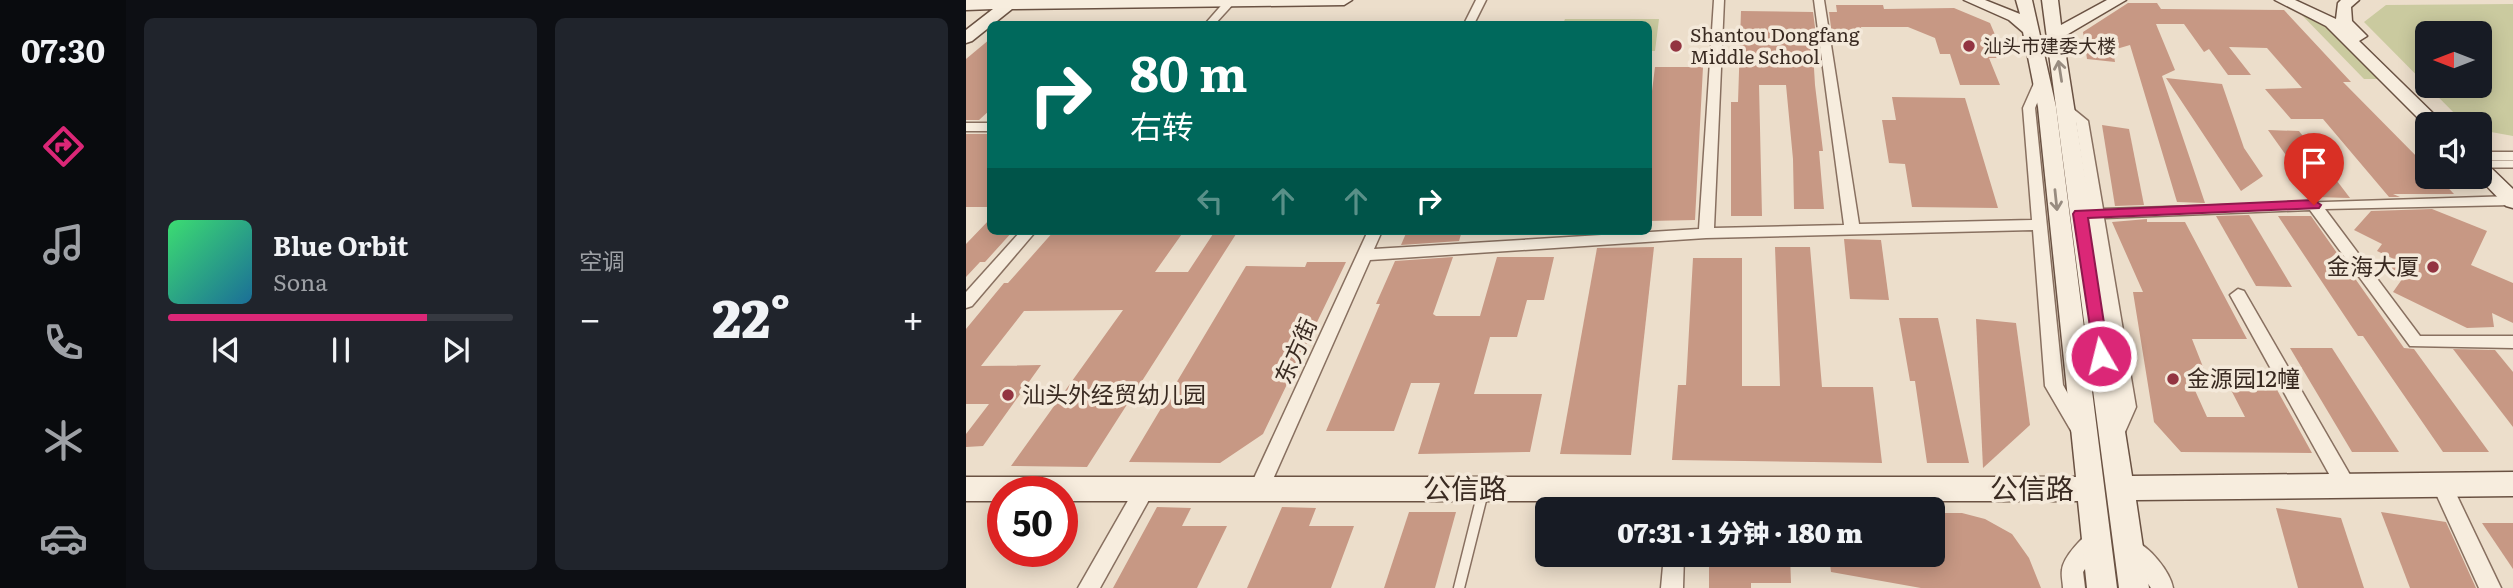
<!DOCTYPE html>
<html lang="zh">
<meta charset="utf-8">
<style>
:root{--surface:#171b24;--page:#20242c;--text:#f1f3f6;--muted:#9ea1a6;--line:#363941;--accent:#db2777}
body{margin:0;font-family:Literata,"Noto Sans SC",serif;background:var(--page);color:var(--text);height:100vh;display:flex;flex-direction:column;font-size:26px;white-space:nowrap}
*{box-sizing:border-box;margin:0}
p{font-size:23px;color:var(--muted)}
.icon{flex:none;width:38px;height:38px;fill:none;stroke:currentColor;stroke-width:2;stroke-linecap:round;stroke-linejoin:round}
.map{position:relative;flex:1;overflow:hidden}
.side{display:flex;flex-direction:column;gap:18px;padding:18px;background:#0d0f14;width:840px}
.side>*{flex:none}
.top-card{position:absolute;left:21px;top:21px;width:665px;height:214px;border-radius:10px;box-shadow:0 4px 18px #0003;background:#00695c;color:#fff;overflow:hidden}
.needle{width:46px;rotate:270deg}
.buttons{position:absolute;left:1449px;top:21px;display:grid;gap:14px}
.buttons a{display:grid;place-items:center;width:77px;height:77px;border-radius:10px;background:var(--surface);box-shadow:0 4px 18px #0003;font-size:35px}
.speed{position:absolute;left:21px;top:476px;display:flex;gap:14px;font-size:35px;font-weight:700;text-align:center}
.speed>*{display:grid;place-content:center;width:91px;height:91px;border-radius:50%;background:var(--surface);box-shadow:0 4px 18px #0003;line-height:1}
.speed .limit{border:10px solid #d22;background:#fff;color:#111}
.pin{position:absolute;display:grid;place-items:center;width:60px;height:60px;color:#fff;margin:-72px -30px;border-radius:50% 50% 50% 0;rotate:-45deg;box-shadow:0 0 7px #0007}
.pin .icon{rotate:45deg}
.me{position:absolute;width:77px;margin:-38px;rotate:352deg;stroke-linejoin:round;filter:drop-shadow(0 0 5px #0008)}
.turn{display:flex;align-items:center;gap:24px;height:147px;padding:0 28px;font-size:32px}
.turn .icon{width:91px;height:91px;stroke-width:2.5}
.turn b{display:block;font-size:49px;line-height:60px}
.lanes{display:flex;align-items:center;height:66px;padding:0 28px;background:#0003;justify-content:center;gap:35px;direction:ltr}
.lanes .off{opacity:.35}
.big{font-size:52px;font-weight:800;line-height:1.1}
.side .widget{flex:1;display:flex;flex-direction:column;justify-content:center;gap:10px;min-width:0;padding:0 24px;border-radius:10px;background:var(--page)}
.song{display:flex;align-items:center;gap:21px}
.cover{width:84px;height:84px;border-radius:10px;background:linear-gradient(135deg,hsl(140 70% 55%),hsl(200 70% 35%))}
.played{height:7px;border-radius:4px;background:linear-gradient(90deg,var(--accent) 75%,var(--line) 75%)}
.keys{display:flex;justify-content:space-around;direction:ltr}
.heat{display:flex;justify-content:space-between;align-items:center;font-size:38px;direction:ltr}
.side .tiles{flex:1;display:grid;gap:18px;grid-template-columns:repeat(2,1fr)}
.trip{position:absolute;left:569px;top:497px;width:410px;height:70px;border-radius:10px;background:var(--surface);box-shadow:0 4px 18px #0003;font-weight:800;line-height:70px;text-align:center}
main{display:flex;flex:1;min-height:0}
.tabs{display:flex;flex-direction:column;width:126px;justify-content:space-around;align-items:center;background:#090b0e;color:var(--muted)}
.tabs .icon{width:49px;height:49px}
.tabs .on{color:var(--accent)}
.tabs b{font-size:32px;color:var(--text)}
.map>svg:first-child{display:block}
.green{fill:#caca9f;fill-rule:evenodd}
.building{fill:#c79884}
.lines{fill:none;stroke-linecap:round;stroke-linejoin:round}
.lane-far1-casing{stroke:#887060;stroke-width:10}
.lane-casing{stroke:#887060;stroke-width:13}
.street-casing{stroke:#887060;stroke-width:3}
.secondary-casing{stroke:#6a5243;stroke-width:3}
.lane-far1{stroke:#f7edde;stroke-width:7}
.lane{stroke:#f7edde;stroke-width:10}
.street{fill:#f7edde;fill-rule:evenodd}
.secondary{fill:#f7edde;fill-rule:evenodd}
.oneway{stroke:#988c80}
.route{fill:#db2777;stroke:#8e194d;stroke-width:2}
.poi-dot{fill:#933441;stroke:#f4e9da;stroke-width:2.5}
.labels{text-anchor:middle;stroke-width:7;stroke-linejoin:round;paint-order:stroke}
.far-poi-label{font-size:19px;fill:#3a2b22;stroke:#f4e9da;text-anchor:start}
.poi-label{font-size:23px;fill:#3a2b22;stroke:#f4e9da;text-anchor:start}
.street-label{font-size:23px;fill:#3a2b22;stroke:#f4e9da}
.near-street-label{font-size:28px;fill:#3a2b22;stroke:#f4e9da}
</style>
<main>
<nav class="tabs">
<b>07:30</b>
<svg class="icon on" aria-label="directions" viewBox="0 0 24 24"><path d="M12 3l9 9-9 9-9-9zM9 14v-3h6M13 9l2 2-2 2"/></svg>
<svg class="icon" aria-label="music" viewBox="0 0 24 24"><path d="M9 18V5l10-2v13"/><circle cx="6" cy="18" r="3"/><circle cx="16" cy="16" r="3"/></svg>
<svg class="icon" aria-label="phone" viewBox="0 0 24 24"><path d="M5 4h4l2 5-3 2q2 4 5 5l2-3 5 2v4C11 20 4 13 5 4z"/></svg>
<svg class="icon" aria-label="climate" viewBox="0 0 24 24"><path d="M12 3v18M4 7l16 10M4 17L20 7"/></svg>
<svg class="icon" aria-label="car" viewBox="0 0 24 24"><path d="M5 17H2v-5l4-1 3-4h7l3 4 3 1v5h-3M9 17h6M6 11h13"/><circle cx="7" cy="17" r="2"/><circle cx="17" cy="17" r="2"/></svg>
</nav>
<section class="side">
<div class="tiles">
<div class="widget">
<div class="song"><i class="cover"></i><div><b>Blue Orbit</b><p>Sona</p></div></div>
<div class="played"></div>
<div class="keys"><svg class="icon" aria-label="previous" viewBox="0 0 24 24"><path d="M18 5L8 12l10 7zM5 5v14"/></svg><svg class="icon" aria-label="pause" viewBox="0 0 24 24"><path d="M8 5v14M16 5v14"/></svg><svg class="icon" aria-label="next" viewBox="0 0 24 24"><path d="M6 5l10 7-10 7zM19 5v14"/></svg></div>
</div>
<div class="widget"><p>空调</p>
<div class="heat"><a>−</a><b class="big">22°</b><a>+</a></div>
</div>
</div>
</section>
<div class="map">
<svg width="1547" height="588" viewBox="0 0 1547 588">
<rect width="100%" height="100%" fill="#ecdecb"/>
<g class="green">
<path d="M 1547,4 L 1547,136 L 1514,130 L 1514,124 L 1499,124 L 1398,22 L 1420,5 ZM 1461,33 L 1514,33 L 1514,86 L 1461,86 Z"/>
<path d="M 1332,11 L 1352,18 L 1417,79 L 1398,79 Z"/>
<path d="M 599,19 L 693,19 L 689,51 L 683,51 L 682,24 L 597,24 Z"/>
</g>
<g class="building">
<path d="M 1162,3 L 1191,3 L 1195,9 L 1318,10 L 1385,82 L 1377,82 L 1461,167 L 1461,177 L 1472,177 L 1488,194 L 1427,194 L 1434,197 L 1423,197 L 1357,119 L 1325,119 L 1299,89 L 1336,88 L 1301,48 L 1263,47 L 1285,75 L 1262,75 L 1243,49 L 1238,52 L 1218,24 L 1190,24 L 1209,70 L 1196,76 L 1239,203 L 1211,202 L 1164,45 L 1147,50 L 1149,62 L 1121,59 L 1117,32 Z"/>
<path d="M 870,5 L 917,5 L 918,9 L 988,8 L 1024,23 L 1039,58 L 1023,58 L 1034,85 L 994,85 L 984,54 L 974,54 L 969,38 L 942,27 L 895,27 L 896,35 L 866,35 L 863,12 L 871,12 Z"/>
<path d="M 775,11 L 847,12 L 850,35 L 846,35 L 849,85 L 857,151 L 853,151 L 858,209 L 828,209 L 827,159 L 820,85 L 793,85 L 796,216 L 765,216 L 765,102 L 772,102 Z"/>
<path d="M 24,39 L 24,110 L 13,120 L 0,120 L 0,59 Z"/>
<path d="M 689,67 L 737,67 L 729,220 L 682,221 L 682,99 L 685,99 Z"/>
<path d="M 1200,78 L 1256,84 L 1278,148 L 1297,176 L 1275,191 Z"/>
<path d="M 926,97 L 999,98 L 1032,208 L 946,207 L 939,164 L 923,163 L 916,120 L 930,120 Z"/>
<path d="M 1136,125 L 1163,129 L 1178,205 L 1149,206 Z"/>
<path d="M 1302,130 L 1333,131 L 1384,198 L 1350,197 Z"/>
<rect x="0" y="134" width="24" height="73"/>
<path d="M 1466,209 L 1521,231 L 1505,265 L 1547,283 L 1547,323 L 1526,313 L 1528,327 L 1501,328 L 1427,292 L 1439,275 L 1424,268 L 1430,260 L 1411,251 L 1416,244 L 1388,230 L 1405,211 Z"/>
<path d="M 1283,215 L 1326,287 L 1290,286 L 1250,216 Z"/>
<path d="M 1312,216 L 1345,216 L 1438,348 L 1448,349 L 1523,452 L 1477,452 L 1397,336 L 1392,336 Z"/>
<path d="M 24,219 L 24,231 L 47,231 L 19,262 L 14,262 L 0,277 L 0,244 Z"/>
<path d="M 1181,219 L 1181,222 L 1219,222 L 1281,339 L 1226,339 L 1239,372 L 1227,386 L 1241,417 L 1279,417 L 1264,388 L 1310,388 L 1346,453 L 1215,452 L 1188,422 L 1167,292 L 1177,292 L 1146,222 Z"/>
<path d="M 88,231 L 218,231 L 189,272 L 222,272 L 249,231 L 272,231 L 121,467 L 45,466 L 157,310 L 58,311 L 15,366 L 75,365 L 17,446 L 0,447 L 0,434 L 23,404 L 0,404 L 0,329 L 38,283 L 42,283 Z"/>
<path d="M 441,231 L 496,231 L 493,241 L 435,245 Z"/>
<path d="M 878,239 L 915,240 L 923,300 L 884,299 Z"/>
<path d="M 688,247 L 665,455 L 594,454 L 631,248 Z"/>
<path d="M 809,247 L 844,247 L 856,387 L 907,387 L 916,463 L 706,460 L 712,385 L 720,385 L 727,258 L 776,258 L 776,386 L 814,386 Z"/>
<path d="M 487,257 L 467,314 L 470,316 L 514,316 L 531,257 L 588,257 L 578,300 L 561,300 L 551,337 L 524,337 L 508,394 L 576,394 L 564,452 L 452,454 L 474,383 L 445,383 L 428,431 L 360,431 L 414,304 L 410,304 L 429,261 Z"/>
<path d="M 341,262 L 380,262 L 297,434 L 254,463 L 163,462 L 280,266 L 339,267 Z"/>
<path d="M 933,318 L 972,318 L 1003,463 L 961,463 L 949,381 L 944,381 Z"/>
<path d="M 1010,319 L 1050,323 L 1064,425 L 1017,468 Z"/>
<path d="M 1324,348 L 1366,348 L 1433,452 L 1386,452 Z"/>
<path d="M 1487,349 L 1529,350 L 1547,372 L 1547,427 Z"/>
<path d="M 191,507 L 225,508 L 216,526 L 261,526 L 231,588 L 147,588 Z"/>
<path d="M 316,507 L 350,508 L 343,526 L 388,526 L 365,588 L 281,588 Z"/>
<path d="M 1310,508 L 1375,518 L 1398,588 L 1332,588 Z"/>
<path d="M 443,512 L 490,512 L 469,588 L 418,588 Z"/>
<path d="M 1415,512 L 1480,522 L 1510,588 L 1444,588 Z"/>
<path d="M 966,513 L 996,513 L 1019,519 L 1046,534 L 1063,558 L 1075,588 L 955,588 L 865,572 L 863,555 L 966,555 Z"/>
<path d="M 1516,523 L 1547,523 L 1547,569 Z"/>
<path d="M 743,555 L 824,555 L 825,583 L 785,583 L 785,588 L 743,588 Z"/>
</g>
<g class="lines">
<g class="lane-far1-casing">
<path id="lane-far1" d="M 1523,164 L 1547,164"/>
</g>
<g class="lane-casing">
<path id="lane" d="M 493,588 L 517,492"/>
</g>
<g class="street-casing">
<g id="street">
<path d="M 260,0 L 270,1 L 249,24 L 239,24 Z"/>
<path d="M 510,0 L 520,0 L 508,24 L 498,24 Z"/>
<path d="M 748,0 L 758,0 L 748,228 L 878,225 L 848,0 L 858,0 L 893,224 L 1066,220 L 1057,108 L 1069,81 L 1077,81 L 1079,84 L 1069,108 L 1097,385 L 1122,429 L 1119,434 L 1113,437 L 1107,434 L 1079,386 L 1067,230 L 740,238 L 404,260 L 300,495 L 293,498 L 286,495 L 283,489 L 402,231 L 416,231 L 408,249 L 733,229 Z"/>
<path d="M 1100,103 L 1122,121 L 1137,209 L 1547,196 L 1546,205 L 1359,209 L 1454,336 L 1547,336 L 1547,348 L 1444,346 L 1344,210 L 1138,218 L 1170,407 L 1155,441 L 1149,444 L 1143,441 L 1140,436 L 1152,407 L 1124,219 L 1115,217 L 1113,214 L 1115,211 L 1123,209 L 1110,122 L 1094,107 Z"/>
<rect x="0" y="123" width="24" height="8"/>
<path d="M 1514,152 L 1547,152 L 1547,160 L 1515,160 Z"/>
<path d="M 55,231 L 70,231 L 6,306 L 0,308 L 0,292 Z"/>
<path d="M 1272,289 L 1278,291 L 1387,480 L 1390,486 L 1387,492 L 1380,494 L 1373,492 L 1264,295 Z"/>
<path d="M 1476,477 L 1483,479 L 1535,588 L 1513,588 L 1466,485 L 1469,479 Z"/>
<path d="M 179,480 L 186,483 L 189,489 L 134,588 L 112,588 L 172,483 Z"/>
<path d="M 712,480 L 719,483 L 722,489 L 720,509 L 700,509 L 705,483 Z"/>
<path d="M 1129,530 L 1136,532 L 1139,539 L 1117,572 L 1119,588 L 1097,588 C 1097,583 1095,576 1096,570 C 1097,557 1118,534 1129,530 Z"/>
<path d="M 1167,540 C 1183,546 1204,571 1207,588 L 1185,588 L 1157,549 L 1160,542 Z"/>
<path d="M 698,555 L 718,555 L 717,588 L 695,588 Z"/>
</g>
</g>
<g class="secondary-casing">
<g id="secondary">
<path d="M 0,0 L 386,0 L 378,5 L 46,9 L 6,41 L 0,43 L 0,30 L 27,9 L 0,10 Z"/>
<path d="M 998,0 L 1019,0 L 1054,14 L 1050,0 L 1066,0 L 1090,107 L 1151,588 L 1121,588 L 1112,501 L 96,501 L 96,492 L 37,492 L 37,501 L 0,501 L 0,477 L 1110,477 L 1072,107 L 1057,32 L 1043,20 Z"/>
<path d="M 1076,0 L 1092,0 L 1095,25 L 1141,0 L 1160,0 L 1097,37 L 1166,476 L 1547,472 L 1547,496 L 1170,500 L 1183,588 L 1153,588 Z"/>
<path d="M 1309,0 L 1329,0 L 1370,19 L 1372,3 L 1375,0 L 1393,0 L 1385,7 L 1386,21 L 1401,36 L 1393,41 L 1478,124 L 1461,124 L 1461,127 L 1360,26 Z"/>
<path d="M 1514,162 L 1521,164 L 1547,189 L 1547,208 L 1540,206 L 1512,177 L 1514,177 Z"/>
</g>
</g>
<use href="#lane-far1" class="lane-far1"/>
<use href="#lane" class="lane"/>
<use href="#street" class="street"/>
<use href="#secondary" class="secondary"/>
</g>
<defs><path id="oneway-shaft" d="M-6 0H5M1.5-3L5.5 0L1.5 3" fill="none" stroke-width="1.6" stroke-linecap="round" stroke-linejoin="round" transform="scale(1.75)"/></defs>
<g class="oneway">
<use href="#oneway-shaft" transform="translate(1094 71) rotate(-99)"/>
<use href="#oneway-shaft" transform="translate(1090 200) rotate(84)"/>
</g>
<path class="route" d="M 1348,200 L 1355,205 L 1353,208 L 1122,218 L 1143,356 L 1141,360 L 1129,360 L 1107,214 L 1109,211 Z"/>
<g class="poi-dot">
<circle cx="710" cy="46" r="7"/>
<circle cx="1003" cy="46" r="7"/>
<circle cx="1467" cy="267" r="7"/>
<circle cx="1207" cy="379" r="7"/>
<circle cx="42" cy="395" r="7"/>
</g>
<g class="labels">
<g class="far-poi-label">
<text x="724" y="42">Shantou Dongfang<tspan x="724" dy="22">Middle School</tspan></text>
<text x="1017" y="53">汕头市建委大楼</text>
</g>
<g class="poi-label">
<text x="1453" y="275" text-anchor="end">金海大厦</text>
<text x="1221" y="387">金源园12幢</text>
<text x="56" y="403">汕头外经贸幼儿园</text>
</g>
<g class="street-label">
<text transform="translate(330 351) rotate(-66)" y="8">东方街</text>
</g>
<g class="near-street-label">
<text x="499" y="499">公信路</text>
<text x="1066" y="499">公信路</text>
</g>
</g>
</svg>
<div class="buttons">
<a><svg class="needle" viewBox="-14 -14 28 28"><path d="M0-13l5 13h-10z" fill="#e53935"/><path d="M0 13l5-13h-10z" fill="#9ea1a6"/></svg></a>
<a><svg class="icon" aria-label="sound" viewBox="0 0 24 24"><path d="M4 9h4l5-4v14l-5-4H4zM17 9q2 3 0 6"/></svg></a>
</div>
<div class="speed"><div class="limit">50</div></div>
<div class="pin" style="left:1348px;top:205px;background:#d93025"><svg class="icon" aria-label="arrive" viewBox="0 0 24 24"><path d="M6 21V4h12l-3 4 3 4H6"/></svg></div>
<svg class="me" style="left:1135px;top:356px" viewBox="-20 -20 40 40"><circle r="17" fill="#db2777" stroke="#fff" stroke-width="3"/><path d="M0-11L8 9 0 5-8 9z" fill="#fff"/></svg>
<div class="trip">07:31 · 1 分钟 · 180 m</div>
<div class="top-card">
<div class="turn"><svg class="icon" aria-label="right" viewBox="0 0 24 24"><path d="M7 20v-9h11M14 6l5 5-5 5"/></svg><div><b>80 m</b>右转</div></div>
<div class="lanes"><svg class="icon off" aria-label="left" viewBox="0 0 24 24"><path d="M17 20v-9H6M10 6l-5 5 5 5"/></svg><svg class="icon off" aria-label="ahead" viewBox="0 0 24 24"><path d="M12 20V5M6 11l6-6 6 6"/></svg><svg class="icon off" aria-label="ahead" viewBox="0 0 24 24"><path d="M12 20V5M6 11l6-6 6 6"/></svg><svg class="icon" aria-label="right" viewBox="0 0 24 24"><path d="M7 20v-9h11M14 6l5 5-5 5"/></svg></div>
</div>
</div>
</main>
